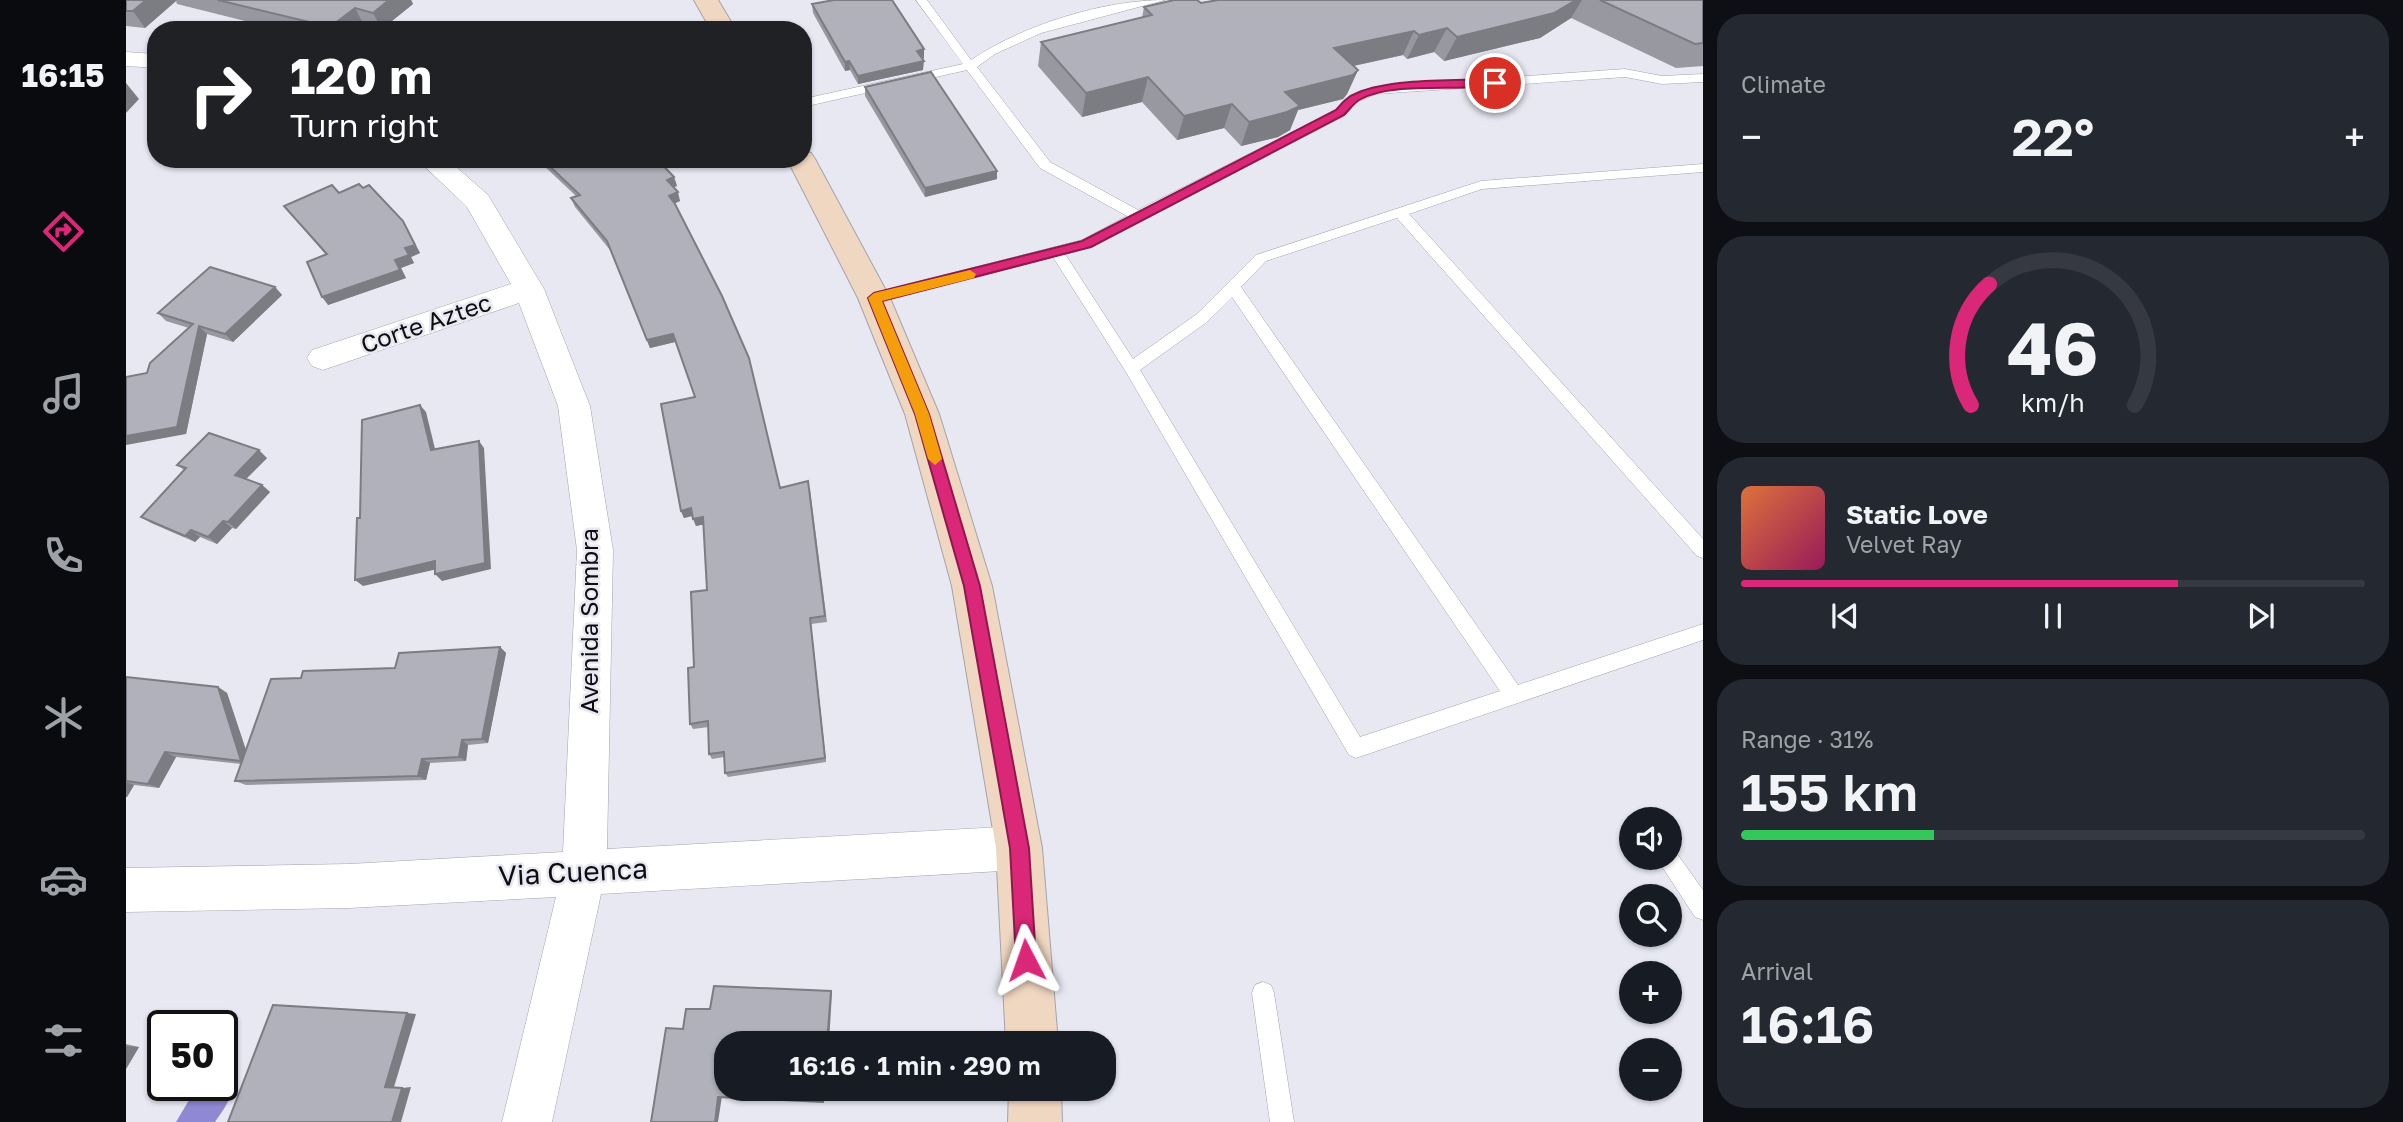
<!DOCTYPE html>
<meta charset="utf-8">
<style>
:root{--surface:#171b24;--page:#242831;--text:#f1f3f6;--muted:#9ea1a6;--line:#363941;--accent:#db2777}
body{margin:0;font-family:"Golos Text",sans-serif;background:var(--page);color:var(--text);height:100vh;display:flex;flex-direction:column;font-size:26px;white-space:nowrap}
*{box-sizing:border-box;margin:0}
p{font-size:23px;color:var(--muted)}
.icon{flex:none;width:38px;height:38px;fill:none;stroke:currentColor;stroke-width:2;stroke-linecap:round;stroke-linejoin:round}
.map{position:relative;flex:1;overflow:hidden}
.details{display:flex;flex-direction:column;gap:14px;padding:14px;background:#0d0f14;width:700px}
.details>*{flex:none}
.banner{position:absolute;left:21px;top:21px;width:665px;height:147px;border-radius:28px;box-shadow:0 2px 5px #0004;background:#202124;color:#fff;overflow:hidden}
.buttons{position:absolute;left:1493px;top:807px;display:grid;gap:14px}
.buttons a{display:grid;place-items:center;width:63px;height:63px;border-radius:50%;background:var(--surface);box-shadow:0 2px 5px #0004;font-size:35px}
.speed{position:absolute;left:21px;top:1010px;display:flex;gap:14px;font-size:35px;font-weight:700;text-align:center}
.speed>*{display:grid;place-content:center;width:91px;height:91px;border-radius:50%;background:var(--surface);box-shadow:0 2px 5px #0004;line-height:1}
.speed .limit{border:4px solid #111;border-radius:10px;background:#fff;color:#111}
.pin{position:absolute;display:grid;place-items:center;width:60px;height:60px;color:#fff;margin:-30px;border:4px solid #fff;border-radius:50%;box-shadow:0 2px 7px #0007}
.me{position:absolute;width:77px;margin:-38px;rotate:356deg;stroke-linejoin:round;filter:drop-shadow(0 0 5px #0008)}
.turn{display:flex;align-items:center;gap:24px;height:147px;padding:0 28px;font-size:32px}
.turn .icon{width:91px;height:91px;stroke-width:2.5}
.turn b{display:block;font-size:49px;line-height:60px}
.big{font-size:52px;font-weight:600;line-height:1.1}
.details .widget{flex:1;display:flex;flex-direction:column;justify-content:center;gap:10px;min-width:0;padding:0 24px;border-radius:28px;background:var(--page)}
.details .dial{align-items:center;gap:0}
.dial svg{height:182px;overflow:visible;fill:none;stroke:var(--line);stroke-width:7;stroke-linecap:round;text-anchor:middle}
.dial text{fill:var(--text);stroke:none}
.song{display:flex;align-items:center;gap:21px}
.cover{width:84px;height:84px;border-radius:10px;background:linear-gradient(135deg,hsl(20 70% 55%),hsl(330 70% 35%))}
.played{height:7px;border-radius:4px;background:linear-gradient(90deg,var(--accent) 70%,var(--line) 70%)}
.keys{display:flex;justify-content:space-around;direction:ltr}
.heat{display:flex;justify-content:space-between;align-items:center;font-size:38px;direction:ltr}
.charge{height:10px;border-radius:5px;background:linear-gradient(90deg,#34c759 31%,var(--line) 0)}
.trip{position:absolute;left:588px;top:1031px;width:402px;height:70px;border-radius:28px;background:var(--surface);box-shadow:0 2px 5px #0004;font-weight:600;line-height:70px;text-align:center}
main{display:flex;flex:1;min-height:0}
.tab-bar{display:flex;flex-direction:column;width:126px;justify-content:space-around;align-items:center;background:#090b0e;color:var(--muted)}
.tab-bar .icon{width:49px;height:49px}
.tab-bar .on{color:var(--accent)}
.tab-bar b{font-size:32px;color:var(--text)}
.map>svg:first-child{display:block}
.water{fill:#8e89d2}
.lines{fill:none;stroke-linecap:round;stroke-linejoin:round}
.service-casing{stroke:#a3a3ad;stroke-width:1}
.minor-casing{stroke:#a3a3ad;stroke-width:1}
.secondary-casing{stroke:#a3a3ad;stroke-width:2}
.service{fill:#fff;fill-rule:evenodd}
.minor{fill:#fff;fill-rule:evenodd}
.secondary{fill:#f0d7c2;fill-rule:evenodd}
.wall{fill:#9898a1}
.shaded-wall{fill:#7c7c83}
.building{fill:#b1b1bb;stroke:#7c7c83;stroke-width:2}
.route{fill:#db2777;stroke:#8e194d;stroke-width:2}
.slow{fill:#f59e0b}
.labels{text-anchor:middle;stroke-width:5;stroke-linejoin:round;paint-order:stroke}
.street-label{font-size:24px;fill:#0e0e11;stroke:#e8e8f3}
.near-street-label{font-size:28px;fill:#0e0e11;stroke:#e8e8f3}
</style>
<main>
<nav class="tab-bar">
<b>16:15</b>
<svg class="icon on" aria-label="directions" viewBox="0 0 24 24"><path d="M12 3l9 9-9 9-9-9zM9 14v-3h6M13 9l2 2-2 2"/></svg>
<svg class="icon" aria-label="music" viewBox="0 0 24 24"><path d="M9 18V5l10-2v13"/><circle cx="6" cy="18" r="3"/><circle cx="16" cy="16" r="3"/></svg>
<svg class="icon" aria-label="phone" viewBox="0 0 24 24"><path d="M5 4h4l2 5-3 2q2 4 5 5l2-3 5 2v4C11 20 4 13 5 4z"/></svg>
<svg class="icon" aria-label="climate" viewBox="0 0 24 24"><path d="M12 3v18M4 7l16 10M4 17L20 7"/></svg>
<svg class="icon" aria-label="car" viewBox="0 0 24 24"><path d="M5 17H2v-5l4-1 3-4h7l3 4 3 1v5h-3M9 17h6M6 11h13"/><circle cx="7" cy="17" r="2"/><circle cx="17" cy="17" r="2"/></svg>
<svg class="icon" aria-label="filters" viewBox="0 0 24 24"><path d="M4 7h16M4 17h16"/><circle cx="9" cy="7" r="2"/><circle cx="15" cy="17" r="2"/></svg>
</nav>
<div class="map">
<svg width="1577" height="1122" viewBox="0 0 1577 1122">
<rect width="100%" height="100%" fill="#e8e8f3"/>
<path class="water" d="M 96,1077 L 105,1084 C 106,1100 97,1110 89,1122 L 50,1122 L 72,1085 L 96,1085 Z"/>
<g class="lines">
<g class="service-casing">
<g id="service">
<path d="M 790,0 L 801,0 L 845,60 C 897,25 977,0 1039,0 L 915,33 L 869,54 L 851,67 L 924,162 L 1012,210 L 1210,110 L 1223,96 L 1248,87 L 1499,69 L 1536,76 L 1577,74 L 1577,82 L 1536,84 L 1499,77 L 1250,94 L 1231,102 L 1218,116 L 965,247 L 939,254 L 1007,359 L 1071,314 L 1130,255 L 1355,181 L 1577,164 L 1577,172 L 1356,189 L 1283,214 L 1577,539 L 1577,558 L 1571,556 L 1271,218 L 1140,261 L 1115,287 L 1392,685 L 1577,624 L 1577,640 L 1230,758 L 1223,755 L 1000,372 L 927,257 L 748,303 L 741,298 L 748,293 L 956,240 L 1001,216 L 914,168 L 841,70 L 677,107 L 677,99 L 837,64 ZM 1106,297 L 1374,691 L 1234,737 L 1014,370 L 1081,322 Z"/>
<path d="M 1544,848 L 1549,851 L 1577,890 L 1577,920 L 1569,917 L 1535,865 L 1532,858 L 1544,858 Z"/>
<path d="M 1137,982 L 1145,985 L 1148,993 L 1168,1122 L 1144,1122 L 1126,993 L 1129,985 Z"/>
</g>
</g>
<g class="minor-casing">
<g id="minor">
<path d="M 0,52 L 30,54 L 30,68 L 0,66 Z"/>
<path d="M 291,159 L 321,159 L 362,195 L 418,289 L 464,406 L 487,550 L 481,849 L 893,826 L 909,832 L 915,848 L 909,864 L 893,870 L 475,894 L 426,1122 L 376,1122 L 430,897 L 223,908 L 0,912 L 0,868 L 223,864 L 437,852 L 451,550 L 432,406 L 393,303 L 197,370 L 186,366 L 181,358 L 186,350 L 385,284 L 341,207 Z"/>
</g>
</g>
<g class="secondary-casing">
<g id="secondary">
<path d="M 568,0 L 592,0 L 610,30 L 585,30 Z"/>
<path d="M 677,151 L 685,153 L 689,159 L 764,298 L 813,414 L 866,586 L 916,848 L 932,1043 L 880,1043 L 870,848 L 826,586 L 779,414 L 732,298 L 661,159 L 677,159 Z"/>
<path d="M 883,1088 L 935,1088 L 936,1122 L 882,1122 Z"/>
</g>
</g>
<use href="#service" class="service"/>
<use href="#minor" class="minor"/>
<use href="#secondary" class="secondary"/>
</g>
<g class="wall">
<path d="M 0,0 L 285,0 L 287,4 L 256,29 L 238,25 L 232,30 L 155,30 L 51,4 L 50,1 L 19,28 L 0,26 Z"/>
<path d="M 1092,0 L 1577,0 L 1577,66 L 1550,68 L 1445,18 L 1414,38 L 1318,61 L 1308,52 L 1281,59 L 1277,55 L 1228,66 L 1232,70 L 1221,94 L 1217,99 L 1172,110 L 1164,130 L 1152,137 L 1115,146 L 1098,128 L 1051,140 L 1016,102 L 956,117 L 912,66 L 915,42 L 1016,18 L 1018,7 L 1075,3 Z"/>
<path d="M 686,4 L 798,58 L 796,59 L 797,70 L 732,84 L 724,70 L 719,71 L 687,13 Z"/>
<path d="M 739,87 L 871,171 L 871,179 L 799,197 L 739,96 Z"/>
<path d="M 414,159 L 531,159 L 548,177 L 551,186 L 547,187 L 554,201 L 549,203 L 654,488 L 684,489 L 701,622 L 685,624 L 700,762 L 602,777 L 599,773 L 598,757 L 586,759 L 583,754 L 583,727 L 567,729 L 564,724 L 568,667 L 581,590 L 578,524 L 570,526 L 567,516 L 558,518 L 555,511 L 569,397 L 549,342 L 524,348 L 484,250 L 449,207 L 445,198 L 450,196 L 416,164 Z"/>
<path d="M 213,193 L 277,221 L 294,253 L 285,257 L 288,263 L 275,268 L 280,278 L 202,305 L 200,255 L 158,206 Z"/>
<path d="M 149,287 L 156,295 L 107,342 L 81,334 L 60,434 L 21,373 L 63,328 L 40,321 L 32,313 Z"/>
<path d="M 141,458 L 120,479 L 136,485 L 144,492 L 110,529 L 106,528 L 91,544 L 74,537 L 69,542 L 25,523 L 15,517 L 58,470 L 51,465 Z"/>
<path d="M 374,647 L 380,653 L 362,743 L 342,745 L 340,761 L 304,763 L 300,780 L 120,785 L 109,781 L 115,764 L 50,757 L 33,788 L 8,785 L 1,797 L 0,797 L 0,677 L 92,687 L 101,693 L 120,751 L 175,678 L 269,668 Z"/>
<path d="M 0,1044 L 13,1047 L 0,1069 Z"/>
</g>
<g class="shaded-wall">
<path d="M 20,0 L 49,0 L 50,1 L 19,28 L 7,11 Z"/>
<path d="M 263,0 L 285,0 L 287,4 L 256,29 L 247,13 Z"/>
<path d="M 1450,0 L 1456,0 L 1445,18 L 1414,38 L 1318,61 L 1331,37 Z"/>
<path d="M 229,8 L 238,25 L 232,30 L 206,30 L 204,27 Z"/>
<path d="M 1321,28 L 1308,52 L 1281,59 L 1293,35 Z"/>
<path d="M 1288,31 L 1277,55 L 1198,72 L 1208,48 Z"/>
<path d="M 798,49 L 798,58 L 791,60 L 791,51 Z"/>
<path d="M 723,61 L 724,70 L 719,71 L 719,62 Z"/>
<path d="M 798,61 L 797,70 L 732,84 L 732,76 Z"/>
<path d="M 1232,70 L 1221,94 L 1217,99 L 1172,110 L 1164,130 L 1152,137 L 1115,146 L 1123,122 L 1159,92 Z"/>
<path d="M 1022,77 L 1016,102 L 956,117 L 960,93 Z"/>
<path d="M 0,83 L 13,99 L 0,113 Z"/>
<path d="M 1106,104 L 1098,128 L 1051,140 L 1058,116 Z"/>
<path d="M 871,171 L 871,179 L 799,197 L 799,188 Z"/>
<path d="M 548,177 L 551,186 L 543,189 L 541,180 Z"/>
<path d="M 552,192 L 554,201 L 545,205 L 543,196 Z"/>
<path d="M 277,221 L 294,253 L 285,257 L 288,263 L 275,268 L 280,278 L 202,305 L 196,297 L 269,260 L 279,248 Z"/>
<path d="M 149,287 L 156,295 L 107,342 L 99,334 Z"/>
<path d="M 73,326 L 81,334 L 60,434 L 0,445 L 0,436 Z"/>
<path d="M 547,334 L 549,342 L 524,348 L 521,340 Z"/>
<path d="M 294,405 L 300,412 L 311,457 L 305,450 Z"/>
<path d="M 353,441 L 358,448 L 365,569 L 316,581 L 309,574 Z"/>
<path d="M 133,450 L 141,458 L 117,482 L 109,475 Z"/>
<path d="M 136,485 L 144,492 L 110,529 L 102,522 Z"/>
<path d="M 565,508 L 568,515 L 558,518 L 555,511 Z"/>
<path d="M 577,517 L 580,524 L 570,526 L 567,519 Z"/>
<path d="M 97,521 L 106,528 L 91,544 L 82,537 Z"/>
<path d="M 65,530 L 74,537 L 69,542 L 59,536 Z"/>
<path d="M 309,561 L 316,568 L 237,586 L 229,580 Z"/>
<path d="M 684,618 L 685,624 L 700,762 L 699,758 Z"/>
<path d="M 374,647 L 380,653 L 362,743 L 356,739 Z"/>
<path d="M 92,687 L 101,693 L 125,765 L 115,761 Z"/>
<path d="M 336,740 L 342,745 L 340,761 L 333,757 Z"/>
<path d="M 39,752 L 50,757 L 33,788 L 22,784 Z"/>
<path d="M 296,759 L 304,763 L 300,780 L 292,776 Z"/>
<path d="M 0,782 L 8,785 L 1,797 L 0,797 Z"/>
<path d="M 705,991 L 706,992 L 703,1043 L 701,1043 Z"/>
<path d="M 281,1013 L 290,1014 L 268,1087 L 259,1087 Z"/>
<path d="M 0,1046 L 13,1047 L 0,1069 Z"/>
<path d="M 285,1087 L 275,1122 L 266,1122 L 276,1088 Z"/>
<path d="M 596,1096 L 592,1122 L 589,1122 L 592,1097 Z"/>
</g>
<g class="building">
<path d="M 0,0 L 20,0 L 7,11 L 0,11 Z"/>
<path d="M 92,0 L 263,0 L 247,13 L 229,8 L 204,27 Z"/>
<path d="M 708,0 L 766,0 L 798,49 L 791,51 L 798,61 L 732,76 L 723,61 L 719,62 L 686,4 Z"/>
<path d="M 1048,0 L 1071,0 L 1075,3 L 1092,0 L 1450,0 L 1428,13 L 1331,37 L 1321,28 L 1293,35 L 1288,31 L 1208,48 L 1232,70 L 1227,75 L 1159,92 L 1174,106 L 1161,112 L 1123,122 L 1106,104 L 1058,116 L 1022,77 L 960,93 L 915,42 L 1026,15 L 1018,7 Z"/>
<path d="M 1474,0 L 1577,0 L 1577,43 L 1569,44 Z"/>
<path d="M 805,72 L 871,171 L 799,188 L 739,87 Z"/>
<path d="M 416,159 L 531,159 L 548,177 L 541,180 L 552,192 L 543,196 L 549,204 L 596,296 L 623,358 L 654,488 L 682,481 L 699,616 L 684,618 L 699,758 L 599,773 L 598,752 L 583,754 L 582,721 L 564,724 L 562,668 L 568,667 L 565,592 L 581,590 L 577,517 L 567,519 L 565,508 L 555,511 L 535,404 L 569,397 L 547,334 L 521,340 L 481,241 L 445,198 L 454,195 Z"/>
<path d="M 233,184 L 237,188 L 243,185 L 277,221 L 289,245 L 279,248 L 283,255 L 269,260 L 274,270 L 196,297 L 181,262 L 201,254 L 158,206 L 206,185 L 213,193 Z"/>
<path d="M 84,267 L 149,287 L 99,334 L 73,326 L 51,427 L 0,436 L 0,377 L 21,373 L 24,363 L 67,324 L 32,313 Z"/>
<path d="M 294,405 L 305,450 L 353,441 L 359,563 L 309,574 L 309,561 L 229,580 L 231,518 L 234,518 L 236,420 Z"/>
<path d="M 83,433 L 133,450 L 109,475 L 136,485 L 102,522 L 97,521 L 82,537 L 65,530 L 59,536 L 15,517 L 60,468 L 51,465 Z"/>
<path d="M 374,647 L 356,739 L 336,740 L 333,757 L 296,759 L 292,776 L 109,781 L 145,679 L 175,678 L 177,671 L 269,668 L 273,653 Z"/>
<path d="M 0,677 L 92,687 L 115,761 L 39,752 L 22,784 L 0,781 Z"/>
<path d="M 588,986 L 705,991 L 701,1043 L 600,1043 L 600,1088 L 698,1088 L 697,1102 L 592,1097 L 589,1122 L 525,1122 L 540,1028 L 557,1029 L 560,1009 L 584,1009 Z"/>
<path d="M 147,1005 L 281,1013 L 259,1087 L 276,1088 L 266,1122 L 102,1122 Z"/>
</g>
<path class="route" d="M 1369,79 L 1373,80 L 1373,85 C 1335,92 1264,81 1233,100 C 1227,104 1223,110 1218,115 L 965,247 L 756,301 L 803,414 L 854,586 L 903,848 L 910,960 L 908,967 L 900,970 L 893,967 L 890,960 L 884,848 L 838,586 L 789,414 L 742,298 L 748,293 L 956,241 L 1210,110 C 1216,103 1222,96 1231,93 C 1266,78 1330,81 1369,79 Z"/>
<path class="slow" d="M 844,270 L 850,274 L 848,278 L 756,301 L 803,414 L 816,459 L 809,465 L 802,459 L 789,414 L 742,298 L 748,293 Z"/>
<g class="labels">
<g class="street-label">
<text transform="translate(300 324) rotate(-19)" y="8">Corte Aztec</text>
<text transform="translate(464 621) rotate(-90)" y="8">Avenida Sombra</text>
</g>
<g class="near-street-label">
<text transform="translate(447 872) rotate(-3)" y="10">Via Cuenca</text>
</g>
</g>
</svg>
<div class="buttons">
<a><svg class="icon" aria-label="sound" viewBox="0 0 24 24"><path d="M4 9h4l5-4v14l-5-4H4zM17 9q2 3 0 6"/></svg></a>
<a><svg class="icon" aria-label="search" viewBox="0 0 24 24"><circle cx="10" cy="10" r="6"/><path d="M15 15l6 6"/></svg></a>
<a>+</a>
<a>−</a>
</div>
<div class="speed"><div class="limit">50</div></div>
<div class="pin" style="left:1369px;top:83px;background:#d93025"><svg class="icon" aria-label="arrive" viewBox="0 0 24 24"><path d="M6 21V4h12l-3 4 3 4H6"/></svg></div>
<svg class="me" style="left:900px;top:960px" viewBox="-20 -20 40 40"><path d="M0-17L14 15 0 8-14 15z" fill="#db2777" stroke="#fff" stroke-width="4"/></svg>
<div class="trip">16:16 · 1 min · 290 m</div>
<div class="banner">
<div class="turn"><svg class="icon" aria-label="right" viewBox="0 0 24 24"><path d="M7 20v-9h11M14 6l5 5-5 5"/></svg><div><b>120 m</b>Turn right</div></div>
</div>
</div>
<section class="details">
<div class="widget"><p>Climate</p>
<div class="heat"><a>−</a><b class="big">22°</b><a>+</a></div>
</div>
<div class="widget dial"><svg viewBox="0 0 100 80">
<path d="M14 69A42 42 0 1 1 86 69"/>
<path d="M14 69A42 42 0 0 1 22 16" stroke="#db2777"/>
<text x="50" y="56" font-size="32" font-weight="700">46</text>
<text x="50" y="72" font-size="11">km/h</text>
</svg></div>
<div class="widget">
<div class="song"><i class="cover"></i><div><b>Static Love</b><p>Velvet Ray</p></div></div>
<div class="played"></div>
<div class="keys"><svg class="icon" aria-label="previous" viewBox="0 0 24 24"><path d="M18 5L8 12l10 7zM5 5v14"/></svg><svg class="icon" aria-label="pause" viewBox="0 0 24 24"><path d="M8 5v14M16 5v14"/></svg><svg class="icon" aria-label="next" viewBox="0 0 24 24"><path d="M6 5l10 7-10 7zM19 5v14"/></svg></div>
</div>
<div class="widget"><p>Range · 31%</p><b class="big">155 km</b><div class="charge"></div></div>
<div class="widget"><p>Arrival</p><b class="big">16:16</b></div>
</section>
</main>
